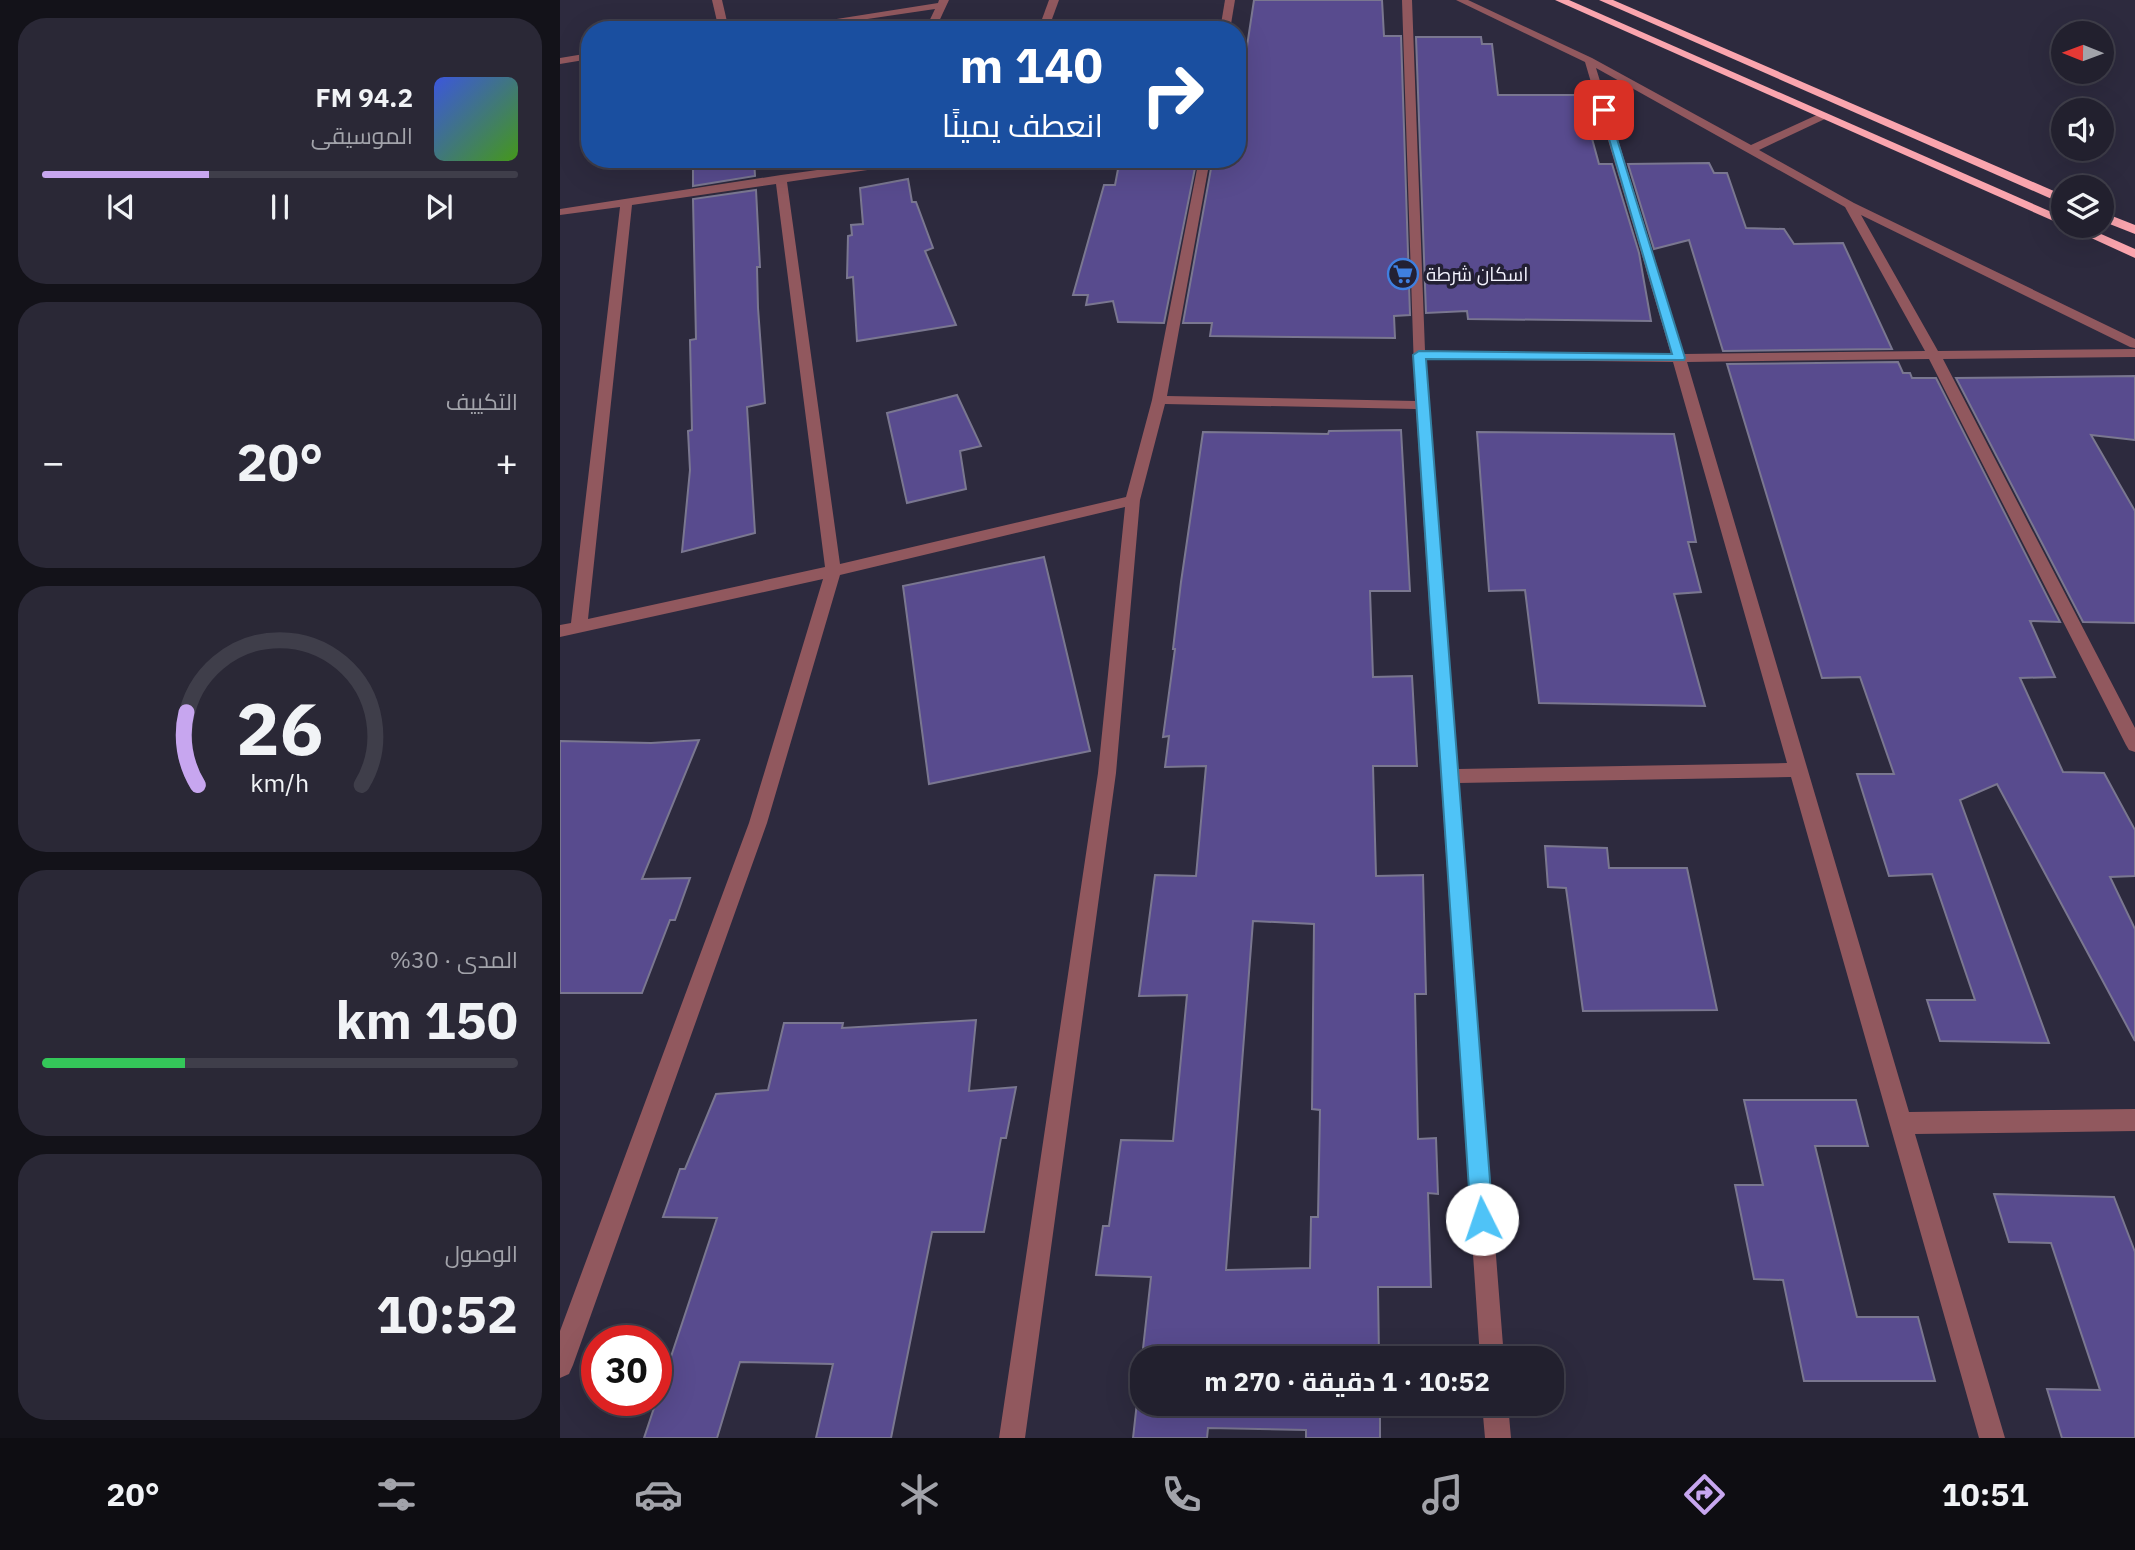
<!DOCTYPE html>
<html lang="ar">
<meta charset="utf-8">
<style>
:root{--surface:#22202e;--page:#2a2836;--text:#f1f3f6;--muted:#a2a3aa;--line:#3f3e4a;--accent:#c7a6ef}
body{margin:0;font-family:"IBM Plex Sans",Cairo,sans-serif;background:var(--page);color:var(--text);direction:rtl;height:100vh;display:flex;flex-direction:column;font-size:26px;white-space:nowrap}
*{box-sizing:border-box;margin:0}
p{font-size:23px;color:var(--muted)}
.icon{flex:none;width:38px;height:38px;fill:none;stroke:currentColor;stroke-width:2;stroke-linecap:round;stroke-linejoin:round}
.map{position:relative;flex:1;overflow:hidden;direction:ltr}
.panel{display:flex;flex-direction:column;gap:18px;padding:18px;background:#131219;width:560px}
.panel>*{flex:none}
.top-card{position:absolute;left:21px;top:21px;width:665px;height:147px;border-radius:28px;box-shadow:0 7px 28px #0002,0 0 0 2px var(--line);direction:rtl;background:#1a4fa0;color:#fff;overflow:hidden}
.needle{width:46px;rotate:271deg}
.buttons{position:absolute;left:1491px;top:21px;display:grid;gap:14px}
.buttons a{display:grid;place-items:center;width:63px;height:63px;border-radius:50%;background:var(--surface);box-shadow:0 7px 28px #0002,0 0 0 2px var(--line);font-size:35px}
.speed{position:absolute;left:21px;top:1325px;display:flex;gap:14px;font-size:35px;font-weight:700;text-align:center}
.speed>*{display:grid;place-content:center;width:91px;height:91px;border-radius:50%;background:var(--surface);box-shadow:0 7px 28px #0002,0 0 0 2px var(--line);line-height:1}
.speed .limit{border:10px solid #d22;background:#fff;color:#111}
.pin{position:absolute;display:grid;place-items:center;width:60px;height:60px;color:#fff;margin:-30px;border-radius:14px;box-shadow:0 4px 10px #0006}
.me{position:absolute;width:77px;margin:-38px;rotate:356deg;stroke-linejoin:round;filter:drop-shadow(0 0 5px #0008)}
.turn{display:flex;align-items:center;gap:24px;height:147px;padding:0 28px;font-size:32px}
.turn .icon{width:91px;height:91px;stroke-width:2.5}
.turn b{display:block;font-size:49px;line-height:60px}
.big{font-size:52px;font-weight:700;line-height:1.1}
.panel .widget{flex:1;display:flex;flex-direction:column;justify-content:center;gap:10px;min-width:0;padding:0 24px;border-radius:28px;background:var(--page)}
.panel .dial{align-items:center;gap:0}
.dial svg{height:182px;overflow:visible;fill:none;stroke:var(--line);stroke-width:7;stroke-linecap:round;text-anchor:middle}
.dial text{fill:var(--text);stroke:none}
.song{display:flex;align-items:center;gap:21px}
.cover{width:84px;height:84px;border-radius:10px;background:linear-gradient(135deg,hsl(230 70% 55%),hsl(100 70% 35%))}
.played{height:7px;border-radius:4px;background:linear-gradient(90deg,var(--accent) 35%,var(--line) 35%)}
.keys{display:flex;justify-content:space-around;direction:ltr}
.heat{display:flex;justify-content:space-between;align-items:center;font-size:38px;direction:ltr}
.charge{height:10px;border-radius:5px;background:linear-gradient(90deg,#34c759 30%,var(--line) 0)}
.trip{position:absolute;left:570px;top:1346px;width:434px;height:70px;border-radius:28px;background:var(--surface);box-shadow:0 7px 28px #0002,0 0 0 2px var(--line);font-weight:700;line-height:70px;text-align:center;direction:rtl}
.tab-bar{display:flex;height:112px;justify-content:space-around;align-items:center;background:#0e0d12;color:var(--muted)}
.tab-bar .icon{width:49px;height:49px}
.tab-bar .selected{color:var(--accent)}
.tab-bar b{font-size:32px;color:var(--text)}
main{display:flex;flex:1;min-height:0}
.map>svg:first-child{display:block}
.building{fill:#584b8e;stroke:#7a7790;stroke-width:2;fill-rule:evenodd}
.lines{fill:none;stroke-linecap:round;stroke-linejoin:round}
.minor{fill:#91585e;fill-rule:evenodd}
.highway{fill:#faa5ae;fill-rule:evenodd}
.route{fill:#4fc3f7;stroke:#337fa1;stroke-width:2}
.labels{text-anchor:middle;stroke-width:7;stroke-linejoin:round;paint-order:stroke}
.far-poi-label{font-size:19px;fill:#f4f3fe;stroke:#232034;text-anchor:start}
</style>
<main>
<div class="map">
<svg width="1575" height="1438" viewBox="0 0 1575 1438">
<rect width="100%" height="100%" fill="#2d2a3e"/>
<g class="building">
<path d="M 694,0 L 822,0 L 824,36 L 841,36 L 850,315 L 834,316 L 835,338 L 650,336 L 652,323 L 623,323 L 652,163 L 669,163 L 670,159 L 677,159 L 677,112 Z"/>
<path d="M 856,37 L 921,37 L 922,44 L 932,44 L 938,95 L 1020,95 L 1039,164 L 1052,164 L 1079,253 L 1091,321 L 908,319 L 907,311 L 866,313 Z"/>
<path d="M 133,159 L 194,159 L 195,176 L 133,186 Z"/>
<path d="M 636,163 L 604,323 L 558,322 L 553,301 L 526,305 L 528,295 L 513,295 L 544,185 L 555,185 L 559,164 Z"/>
<path d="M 1149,163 L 1154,173 L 1167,173 L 1186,228 L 1224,229 L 1234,244 L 1283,243 L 1332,349 L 1163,351 L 1129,240 L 1094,249 L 1068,164 Z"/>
<path d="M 348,179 L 352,202 L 356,202 L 373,248 L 365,251 L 396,325 L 297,341 L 293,277 L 287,278 L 288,236 L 292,235 L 291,225 L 303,224 L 300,188 Z"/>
<path d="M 196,190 L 200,267 L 197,267 L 198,308 L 205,403 L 187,407 L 195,533 L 122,552 L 130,470 L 128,431 L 132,430 L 130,340 L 136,339 L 133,199 Z"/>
<path d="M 1338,362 L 1343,373 L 1350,373 L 1352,378 L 1376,378 L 1500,622 L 1470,621 L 1495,677 L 1460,678 L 1503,772 L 1544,773 L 1575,830 L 1575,876 L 1550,877 L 1575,929 L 1575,1041 L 1437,784 L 1400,800 L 1489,1043 L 1380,1041 L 1367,1000 L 1415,1000 L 1372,874 L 1329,876 L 1297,774 L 1334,774 L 1300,677 L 1262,678 L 1167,364 Z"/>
<path d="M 1575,376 L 1575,440 L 1531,435 L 1575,511 L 1575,623 L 1523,622 L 1396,378 Z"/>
<path d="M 397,395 L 421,446 L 400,451 L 406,489 L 347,503 L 327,413 Z"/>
<path d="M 841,430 L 850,591 L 810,591 L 813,677 L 852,676 L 857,766 L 813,766 L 816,876 L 863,875 L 866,994 L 855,994 L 858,1139 L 876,1138 L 878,1194 L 868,1193 L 871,1287 L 818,1287 L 819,1358 L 583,1358 L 583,1404 L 820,1404 L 820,1438 L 746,1438 L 746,1430 L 648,1428 L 647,1438 L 573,1438 L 591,1277 L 536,1275 L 543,1226 L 549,1226 L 561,1140 L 613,1141 L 627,995 L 579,996 L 595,875 L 636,876 L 646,766 L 605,767 L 609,736 L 603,737 L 615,649 L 613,649 L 621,582 L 643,432 L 768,434 L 769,431 ZM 693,921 L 754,924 L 752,1109 L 760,1110 L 758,1217 L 751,1217 L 750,1268 L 666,1270 Z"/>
<path d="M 917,432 L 1114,434 L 1136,542 L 1128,542 L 1141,592 L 1114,594 L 1145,706 L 979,703 L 965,590 L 929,591 Z"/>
<path d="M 484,557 L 530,751 L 369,784 L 343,586 Z"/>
<path d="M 139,740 L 82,879 L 130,878 L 115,920 L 110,920 L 82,993 L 0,993 L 0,741 L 91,743 Z"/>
<path d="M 985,846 L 1047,848 L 1049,868 L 1127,868 L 1157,1010 L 1023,1011 L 1006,888 L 988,887 Z"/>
<path d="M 416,1020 L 409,1091 L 456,1087 L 446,1138 L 441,1138 L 424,1232 L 372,1232 L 331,1438 L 256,1438 L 273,1364 L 180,1362 L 157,1438 L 84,1438 L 157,1218 L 103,1217 L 120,1169 L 125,1169 L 156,1094 L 208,1090 L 224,1023 L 283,1023 L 282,1028 Z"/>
<path d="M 1184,1100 L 1296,1100 L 1308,1146 L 1255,1146 L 1297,1317 L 1358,1317 L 1375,1381 L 1244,1381 L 1223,1280 L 1194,1279 L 1175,1185 L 1203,1185 Z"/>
<path d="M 1434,1194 L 1554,1197 L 1575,1252 L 1575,1438 L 1502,1438 L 1487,1389 L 1540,1390 L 1491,1243 L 1449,1242 Z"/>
</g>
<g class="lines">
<g class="minor">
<path d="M 152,0 L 162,0 L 169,30 L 159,30 Z"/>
<path d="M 379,0 L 389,0 L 375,30 L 365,30 L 375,9 L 233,30 L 207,30 L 378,3 Z"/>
<path d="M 489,0 L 499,0 L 488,30 L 478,30 Z"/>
<path d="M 665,0 L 675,0 L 670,30 L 660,30 Z"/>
<path d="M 842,0 L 852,0 L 865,351 L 1111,354 L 1025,62 L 896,0 L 908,0 L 1032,58 L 1191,145 L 1259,114 L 1267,114 L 1267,118 L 1199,150 L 1294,203 L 1575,339 L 1575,348 L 1570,347 L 1301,215 L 1378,351 L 1575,349 L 1575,357 L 1383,359 L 1575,728 L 1575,752 L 1569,750 L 1566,745 L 1369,359 L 1127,362 L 1349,1112 L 1575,1109 L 1575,1131 L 1355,1134 L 1445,1438 L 1419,1438 L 1231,777 L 899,783 L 944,1358 L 920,1358 L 856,409 L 605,404 L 580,500 L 556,773 L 465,1438 L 439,1438 L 538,773 L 565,507 L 280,575 L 207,823 L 13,1365 L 9,1374 L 0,1378 L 0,1331 L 189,823 L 263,579 L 0,637 L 0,625 L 11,623 L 60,207 L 0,215 L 0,209 L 221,175 L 337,159 L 366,159 L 361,162 L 227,182 L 280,564 L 566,497 L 592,400 L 639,159 L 650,159 L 607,396 L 855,401 ZM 1036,68 L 1285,207 L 1365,351 L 1124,354 ZM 216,184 L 265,567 L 28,619 L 72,205 ZM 866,359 L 1113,362 L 1227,763 L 898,769 Z"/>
<path d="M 30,53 L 30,59 L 0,64 L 0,58 Z"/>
<path d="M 922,1404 L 948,1404 L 951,1438 L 925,1438 Z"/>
</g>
<g class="highway">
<path d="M 995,0 L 1009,0 L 1503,217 L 1505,226 Z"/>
<path d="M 1039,0 L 1053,0 L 1503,195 L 1503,204 Z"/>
<path d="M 1542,212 L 1575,225 L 1575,234 L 1542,221 Z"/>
<path d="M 1505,226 L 1523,226 L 1575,249 L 1575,258 Z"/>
</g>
</g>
<path class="route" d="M 1040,108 L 1048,110 L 1125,358 L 1124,360 L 866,359 L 933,1219 L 929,1227 L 922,1230 L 914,1227 L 911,1219 L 853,355 L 859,351 L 1112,354 Z"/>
<defs>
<g id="supermarket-ring" transform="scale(1.575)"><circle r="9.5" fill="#232034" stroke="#3f7fe0" stroke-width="1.5"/><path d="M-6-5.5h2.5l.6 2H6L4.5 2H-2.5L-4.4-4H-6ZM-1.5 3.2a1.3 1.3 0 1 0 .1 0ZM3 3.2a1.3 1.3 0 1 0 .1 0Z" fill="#3f7fe0"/></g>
</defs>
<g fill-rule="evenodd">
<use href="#supermarket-ring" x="843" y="274"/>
</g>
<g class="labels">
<g class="far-poi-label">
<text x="866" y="281">اسكان شرطة</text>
</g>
</g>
</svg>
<div class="buttons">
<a><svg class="needle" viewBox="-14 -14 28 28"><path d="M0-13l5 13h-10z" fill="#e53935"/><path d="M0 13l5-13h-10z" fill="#a2a3aa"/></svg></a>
<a><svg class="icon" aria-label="sound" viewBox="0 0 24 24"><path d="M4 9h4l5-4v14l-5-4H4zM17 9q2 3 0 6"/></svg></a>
<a><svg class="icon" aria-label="layers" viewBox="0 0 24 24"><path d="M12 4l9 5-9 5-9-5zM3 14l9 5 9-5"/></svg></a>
</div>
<div class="speed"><div class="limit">30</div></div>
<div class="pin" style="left:1044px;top:110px;background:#d93025"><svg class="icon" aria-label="arrive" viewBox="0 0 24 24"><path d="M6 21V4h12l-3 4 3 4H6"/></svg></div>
<svg class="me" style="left:922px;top:1219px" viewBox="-20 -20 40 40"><circle r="19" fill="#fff"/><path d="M0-13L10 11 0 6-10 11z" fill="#4fc3f7"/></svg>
<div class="trip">10:52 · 1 دقيقة · 270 m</div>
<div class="top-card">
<div class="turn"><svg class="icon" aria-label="right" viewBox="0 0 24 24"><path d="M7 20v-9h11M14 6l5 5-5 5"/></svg><div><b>140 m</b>انعطف يمينًا</div></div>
</div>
</div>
<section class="panel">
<div class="widget">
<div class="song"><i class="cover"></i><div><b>94.2 FM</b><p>الموسيقى</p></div></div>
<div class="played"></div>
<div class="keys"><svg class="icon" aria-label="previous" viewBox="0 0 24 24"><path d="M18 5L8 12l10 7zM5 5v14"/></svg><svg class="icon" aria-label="pause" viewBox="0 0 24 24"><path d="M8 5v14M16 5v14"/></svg><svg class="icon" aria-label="next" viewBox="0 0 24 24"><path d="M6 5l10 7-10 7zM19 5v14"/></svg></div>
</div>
<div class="widget"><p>التكييف</p>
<div class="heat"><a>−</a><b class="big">20°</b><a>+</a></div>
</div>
<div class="widget dial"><svg viewBox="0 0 100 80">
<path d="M14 69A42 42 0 1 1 86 69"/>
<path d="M14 69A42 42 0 0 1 9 37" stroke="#c7a6ef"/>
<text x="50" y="56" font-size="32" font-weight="700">26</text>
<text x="50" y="72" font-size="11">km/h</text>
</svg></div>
<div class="widget"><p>المدى · 30%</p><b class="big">150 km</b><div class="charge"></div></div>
<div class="widget"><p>الوصول</p><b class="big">10:52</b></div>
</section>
</main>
<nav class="tab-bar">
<b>10:51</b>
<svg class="icon selected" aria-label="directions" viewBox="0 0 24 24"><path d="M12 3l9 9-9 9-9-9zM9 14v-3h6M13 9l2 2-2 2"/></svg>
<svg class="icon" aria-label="music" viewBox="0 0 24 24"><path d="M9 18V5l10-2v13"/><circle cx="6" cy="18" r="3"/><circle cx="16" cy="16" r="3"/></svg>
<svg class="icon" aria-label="phone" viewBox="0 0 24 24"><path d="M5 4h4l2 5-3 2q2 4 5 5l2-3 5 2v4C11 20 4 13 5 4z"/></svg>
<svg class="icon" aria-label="climate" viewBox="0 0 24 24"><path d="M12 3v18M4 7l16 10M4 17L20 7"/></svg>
<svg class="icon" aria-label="car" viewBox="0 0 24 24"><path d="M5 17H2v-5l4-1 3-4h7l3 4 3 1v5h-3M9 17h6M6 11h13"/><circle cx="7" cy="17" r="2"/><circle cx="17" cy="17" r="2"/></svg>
<svg class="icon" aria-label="filters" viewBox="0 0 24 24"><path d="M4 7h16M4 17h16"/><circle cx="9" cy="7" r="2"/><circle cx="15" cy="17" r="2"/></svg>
<b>20°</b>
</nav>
